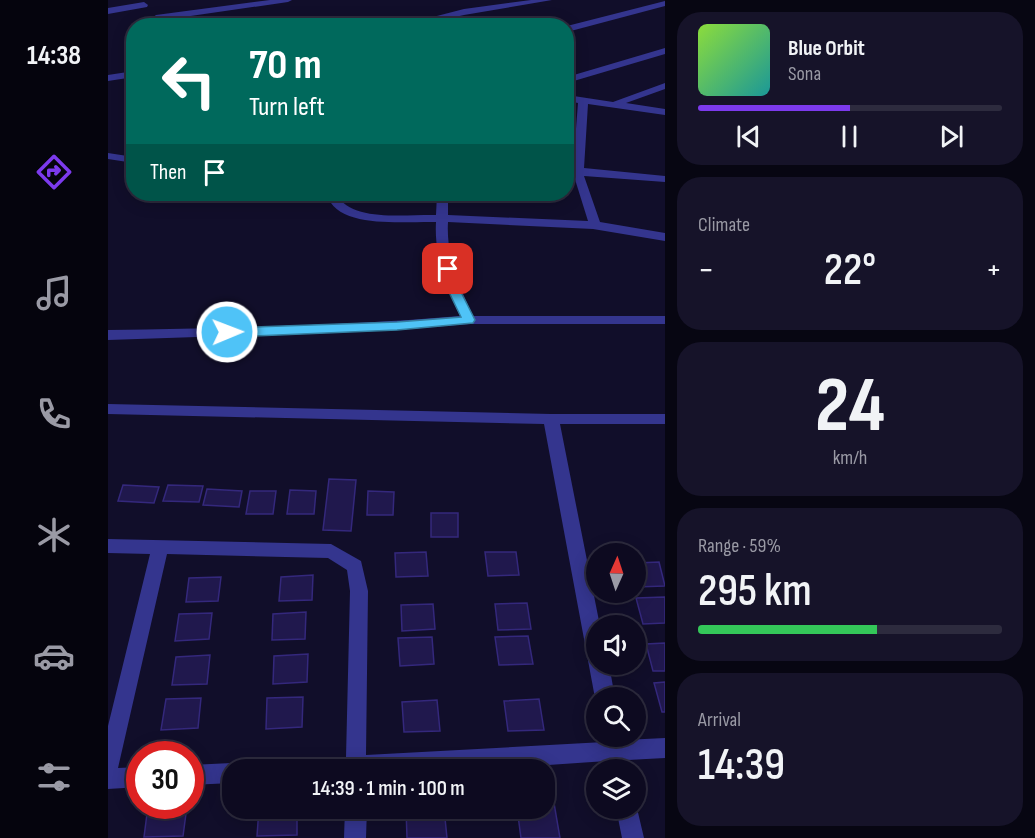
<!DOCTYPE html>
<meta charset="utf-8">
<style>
:root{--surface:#0d0a20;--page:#161329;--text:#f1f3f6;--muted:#9a9aa5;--line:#2d2b3e;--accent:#7c3aed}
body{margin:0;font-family:"Sofia Sans Condensed",sans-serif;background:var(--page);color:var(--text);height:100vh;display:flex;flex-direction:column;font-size:22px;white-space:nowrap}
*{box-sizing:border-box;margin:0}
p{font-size:20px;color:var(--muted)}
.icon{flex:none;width:33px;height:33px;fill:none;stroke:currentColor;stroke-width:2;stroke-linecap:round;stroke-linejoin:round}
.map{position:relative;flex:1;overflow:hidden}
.side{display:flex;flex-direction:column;gap:12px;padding:12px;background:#070612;width:370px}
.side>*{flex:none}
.banner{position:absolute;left:18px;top:18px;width:448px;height:183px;border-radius:24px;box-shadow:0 3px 15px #0003,0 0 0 2px var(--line);background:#00695c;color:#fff;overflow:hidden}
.needle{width:39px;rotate:3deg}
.fabs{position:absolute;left:478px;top:543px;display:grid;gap:12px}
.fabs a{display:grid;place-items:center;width:60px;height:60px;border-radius:50%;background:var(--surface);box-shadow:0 3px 15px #0003,0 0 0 2px var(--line);font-size:30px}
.speed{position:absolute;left:18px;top:741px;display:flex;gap:12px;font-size:30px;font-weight:700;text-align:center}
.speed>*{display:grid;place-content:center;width:78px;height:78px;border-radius:50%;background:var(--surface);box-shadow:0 3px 15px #0003,0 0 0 2px var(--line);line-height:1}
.speed .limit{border:9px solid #d22;background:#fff;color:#111}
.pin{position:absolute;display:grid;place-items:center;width:51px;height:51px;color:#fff;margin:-26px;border-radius:12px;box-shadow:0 3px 9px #0006}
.me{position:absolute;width:66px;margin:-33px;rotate:89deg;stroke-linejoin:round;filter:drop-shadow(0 0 4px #0008)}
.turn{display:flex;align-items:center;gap:21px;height:126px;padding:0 24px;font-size:27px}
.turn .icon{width:78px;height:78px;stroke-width:2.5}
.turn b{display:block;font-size:42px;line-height:51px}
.then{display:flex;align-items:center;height:57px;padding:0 24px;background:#0003;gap:12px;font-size:22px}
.big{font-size:45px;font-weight:600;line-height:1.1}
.side .tile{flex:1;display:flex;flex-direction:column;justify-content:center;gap:9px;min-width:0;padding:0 21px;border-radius:24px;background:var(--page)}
.side .dial{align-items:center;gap:0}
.dial b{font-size:78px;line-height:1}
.song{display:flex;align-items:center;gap:18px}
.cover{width:72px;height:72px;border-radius:9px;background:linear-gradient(135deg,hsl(90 70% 55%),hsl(180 70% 35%))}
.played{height:6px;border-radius:3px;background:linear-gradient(90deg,var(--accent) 50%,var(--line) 50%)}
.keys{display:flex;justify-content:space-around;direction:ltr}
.heat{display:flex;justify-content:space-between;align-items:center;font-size:33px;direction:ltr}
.charge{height:9px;border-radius:4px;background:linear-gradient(90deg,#34c759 59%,var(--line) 0)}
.trip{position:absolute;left:114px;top:759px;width:333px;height:60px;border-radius:24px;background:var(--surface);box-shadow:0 3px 15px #0003,0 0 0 2px var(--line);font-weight:600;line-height:60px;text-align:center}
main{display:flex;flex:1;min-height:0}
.menu{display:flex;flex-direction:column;width:108px;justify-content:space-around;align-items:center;background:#05040d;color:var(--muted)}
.menu .icon{width:42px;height:42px}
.menu .on{color:var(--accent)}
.menu b{font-size:27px;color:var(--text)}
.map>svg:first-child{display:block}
.building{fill:#20184d;stroke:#34287c;stroke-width:1.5}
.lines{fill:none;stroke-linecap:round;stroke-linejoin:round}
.minor{fill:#34358e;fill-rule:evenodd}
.route{fill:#4fc3f7;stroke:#337fa1;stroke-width:1.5}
</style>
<main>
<nav class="menu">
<b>14:38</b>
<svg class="icon on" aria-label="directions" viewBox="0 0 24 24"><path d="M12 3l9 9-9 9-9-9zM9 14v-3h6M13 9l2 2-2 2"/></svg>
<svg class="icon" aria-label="music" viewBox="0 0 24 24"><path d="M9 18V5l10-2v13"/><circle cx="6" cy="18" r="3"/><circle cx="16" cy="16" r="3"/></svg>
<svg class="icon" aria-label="phone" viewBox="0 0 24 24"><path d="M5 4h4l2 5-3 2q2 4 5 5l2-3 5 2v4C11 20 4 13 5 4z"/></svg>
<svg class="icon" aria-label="climate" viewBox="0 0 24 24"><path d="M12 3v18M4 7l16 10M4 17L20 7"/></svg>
<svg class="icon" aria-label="car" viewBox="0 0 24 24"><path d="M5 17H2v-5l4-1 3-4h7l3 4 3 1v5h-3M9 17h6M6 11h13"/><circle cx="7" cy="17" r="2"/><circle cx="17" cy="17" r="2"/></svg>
<svg class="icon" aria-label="filters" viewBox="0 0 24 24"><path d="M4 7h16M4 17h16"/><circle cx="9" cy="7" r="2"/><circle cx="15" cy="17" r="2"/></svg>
</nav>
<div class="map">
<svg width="557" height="838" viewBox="0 0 557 838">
<rect width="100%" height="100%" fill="#110e2a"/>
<g class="building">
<path d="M 221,479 L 248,480 L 243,531 L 215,530 Z"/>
<path d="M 15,485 L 51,487 L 46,503 L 10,501 Z"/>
<path d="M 60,485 L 95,486 L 91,502 L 55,501 Z"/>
<path d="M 99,489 L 134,491 L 131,507 L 95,505 Z"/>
<path d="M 182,490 L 208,491 L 206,514 L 179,514 Z"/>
<path d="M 142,491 L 168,491 L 165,514 L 138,514 Z"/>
<path d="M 260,491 L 286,492 L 285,515 L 259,515 Z"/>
<rect x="323" y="513" width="27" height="24"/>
<path d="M 318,552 L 320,576 L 288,577 L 287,553 Z"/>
<path d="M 377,552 L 408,552 L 411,575 L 380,576 Z"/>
<path d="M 551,562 L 557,586 L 528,587 L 528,563 Z"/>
<path d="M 205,575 L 204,600 L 171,601 L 173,577 Z"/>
<path d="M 113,577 L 110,601 L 78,602 L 81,578 Z"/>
<path d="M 557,597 L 557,623 L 535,624 L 528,598 Z"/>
<path d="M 419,603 L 423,629 L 390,630 L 387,604 Z"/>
<path d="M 325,604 L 327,629 L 294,631 L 293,605 Z"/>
<path d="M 198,612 L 197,639 L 164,640 L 165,614 Z"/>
<path d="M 104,613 L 101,639 L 67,641 L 71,614 Z"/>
<path d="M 420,636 L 425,664 L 391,665 L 387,637 Z"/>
<path d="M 324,637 L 326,664 L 292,666 L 290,638 Z"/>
<path d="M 557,643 L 557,671 L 545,671 L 538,644 Z"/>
<path d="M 200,654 L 199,682 L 165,684 L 166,656 Z"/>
<path d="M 102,655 L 99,684 L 64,685 L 68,657 Z"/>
<path d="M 557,682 L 557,712 L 554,712 L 546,683 Z"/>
<path d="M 195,697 L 194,727 L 158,729 L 159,698 Z"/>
<path d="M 93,698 L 90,728 L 53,730 L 58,699 Z"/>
<path d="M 431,699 L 436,730 L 400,731 L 396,701 Z"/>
<path d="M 329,700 L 332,731 L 296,732 L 294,702 Z"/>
<path d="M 436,803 L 446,803 L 452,838 L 413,838 L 409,808 L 436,808 Z"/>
<path d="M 40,806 L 79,806 L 75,836 L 36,837 Z"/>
<path d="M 151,808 L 189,808 L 189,835 L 149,836 Z"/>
<path d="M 298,808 L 336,808 L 339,838 L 299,838 Z"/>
</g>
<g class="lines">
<g class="minor">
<path d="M 162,0 L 184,0 L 180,2 L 48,21 L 44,18 L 48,15 Z"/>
<path d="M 423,0 L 444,0 L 356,15 L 308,26 L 290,26 L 356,9 Z"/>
<path d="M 557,1 L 557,6 L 459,32 L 459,26 Z"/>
<path d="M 36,2 L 40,5 L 39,7 L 0,14 L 0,8 Z"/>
<path d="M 557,48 L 557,54 L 459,83 L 459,77 Z"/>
<path d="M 26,71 L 26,77 L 0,81 L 0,75 Z"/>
<path d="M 557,83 L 557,89 L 518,103 L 557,109 L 557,115 L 480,104 L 476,168 L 557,176 L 557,182 L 476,176 L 492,222 L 557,233 L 557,241 L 485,229 L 340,222 C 338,255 351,286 365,316 L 557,316 L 557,324 L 361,324 L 289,330 L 0,340 L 0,330 C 118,328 235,326 352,316 C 338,287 326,255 328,222 C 298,221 228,230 219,194 L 229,194 C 242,223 301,214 328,215 L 329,194 L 340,194 L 340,215 L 480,221 L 465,173 L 459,172 L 459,166 L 465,167 L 470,103 L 459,101 L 459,95 L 505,102 Z"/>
<path d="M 0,153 L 26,157 L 26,163 L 0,159 Z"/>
<path d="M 0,404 L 443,414 L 557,414 L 557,424 L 452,424 L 492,626 L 489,626 L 489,664 L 501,664 L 507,698 L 489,698 L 489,702 L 487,698 L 436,424 L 0,414 Z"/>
<path d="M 0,539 L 223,544 L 253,561 L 260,591 L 258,755 L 496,742 L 495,736 L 515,736 L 516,740 L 557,738 L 557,758 L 520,760 L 521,770 L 501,770 L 499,761 L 366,770 L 175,770 L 178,763 L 185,760 L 238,757 L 242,591 L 239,570 L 220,558 L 59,554 L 10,768 L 32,767 L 32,787 L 0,789 L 0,726 L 42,554 L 0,553 Z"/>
<path d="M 124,763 L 131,766 L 133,770 L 124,770 L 124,783 L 82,785 L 82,765 Z"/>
<path d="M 528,804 L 536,838 L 514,838 L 508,808 L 528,808 Z"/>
<path d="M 237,808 L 259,808 L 258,838 L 236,838 Z"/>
</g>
</g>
<path class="route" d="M 340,266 L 346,269 L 350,286 L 367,320 L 365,323 L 289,330 L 119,337 L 113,332 L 119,328 L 289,322 L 353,317 L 338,286 L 335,269 Z"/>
</svg>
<div class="fabs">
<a><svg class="needle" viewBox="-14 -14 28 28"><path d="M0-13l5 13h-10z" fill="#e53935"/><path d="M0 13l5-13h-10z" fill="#9a9aa5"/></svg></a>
<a><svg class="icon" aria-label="sound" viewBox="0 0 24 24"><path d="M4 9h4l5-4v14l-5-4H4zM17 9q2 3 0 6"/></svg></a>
<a><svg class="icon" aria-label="search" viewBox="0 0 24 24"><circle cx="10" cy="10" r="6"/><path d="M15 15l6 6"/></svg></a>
<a><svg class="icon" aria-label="layers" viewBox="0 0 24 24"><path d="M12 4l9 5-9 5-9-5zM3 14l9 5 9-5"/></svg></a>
</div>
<div class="speed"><div class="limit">30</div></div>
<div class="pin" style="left:340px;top:269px;background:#d93025"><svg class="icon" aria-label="arrive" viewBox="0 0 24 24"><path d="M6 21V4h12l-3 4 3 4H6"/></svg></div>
<svg class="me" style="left:119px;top:332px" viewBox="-20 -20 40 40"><circle r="17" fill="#4fc3f7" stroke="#fff" stroke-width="3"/><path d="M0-11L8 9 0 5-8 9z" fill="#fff"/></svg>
<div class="trip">14:39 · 1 min · 100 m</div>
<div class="banner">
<div class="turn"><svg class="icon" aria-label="left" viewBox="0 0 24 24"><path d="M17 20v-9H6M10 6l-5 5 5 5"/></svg><div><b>70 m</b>Turn left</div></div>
<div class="then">Then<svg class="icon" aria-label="arrive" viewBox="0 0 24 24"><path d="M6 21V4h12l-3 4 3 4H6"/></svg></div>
</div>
</div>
<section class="side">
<div class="tile">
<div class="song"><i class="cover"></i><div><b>Blue Orbit</b><p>Sona</p></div></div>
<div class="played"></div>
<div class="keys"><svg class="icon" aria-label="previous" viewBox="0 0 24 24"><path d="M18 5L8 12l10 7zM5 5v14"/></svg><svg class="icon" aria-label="pause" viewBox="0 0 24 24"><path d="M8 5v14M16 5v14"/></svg><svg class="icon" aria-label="next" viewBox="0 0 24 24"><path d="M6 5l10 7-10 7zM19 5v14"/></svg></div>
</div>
<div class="tile"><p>Climate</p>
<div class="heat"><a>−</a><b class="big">22°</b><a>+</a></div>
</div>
<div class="tile dial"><b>24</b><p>km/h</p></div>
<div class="tile"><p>Range · 59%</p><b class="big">295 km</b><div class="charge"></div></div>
<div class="tile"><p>Arrival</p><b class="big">14:39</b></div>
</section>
</main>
